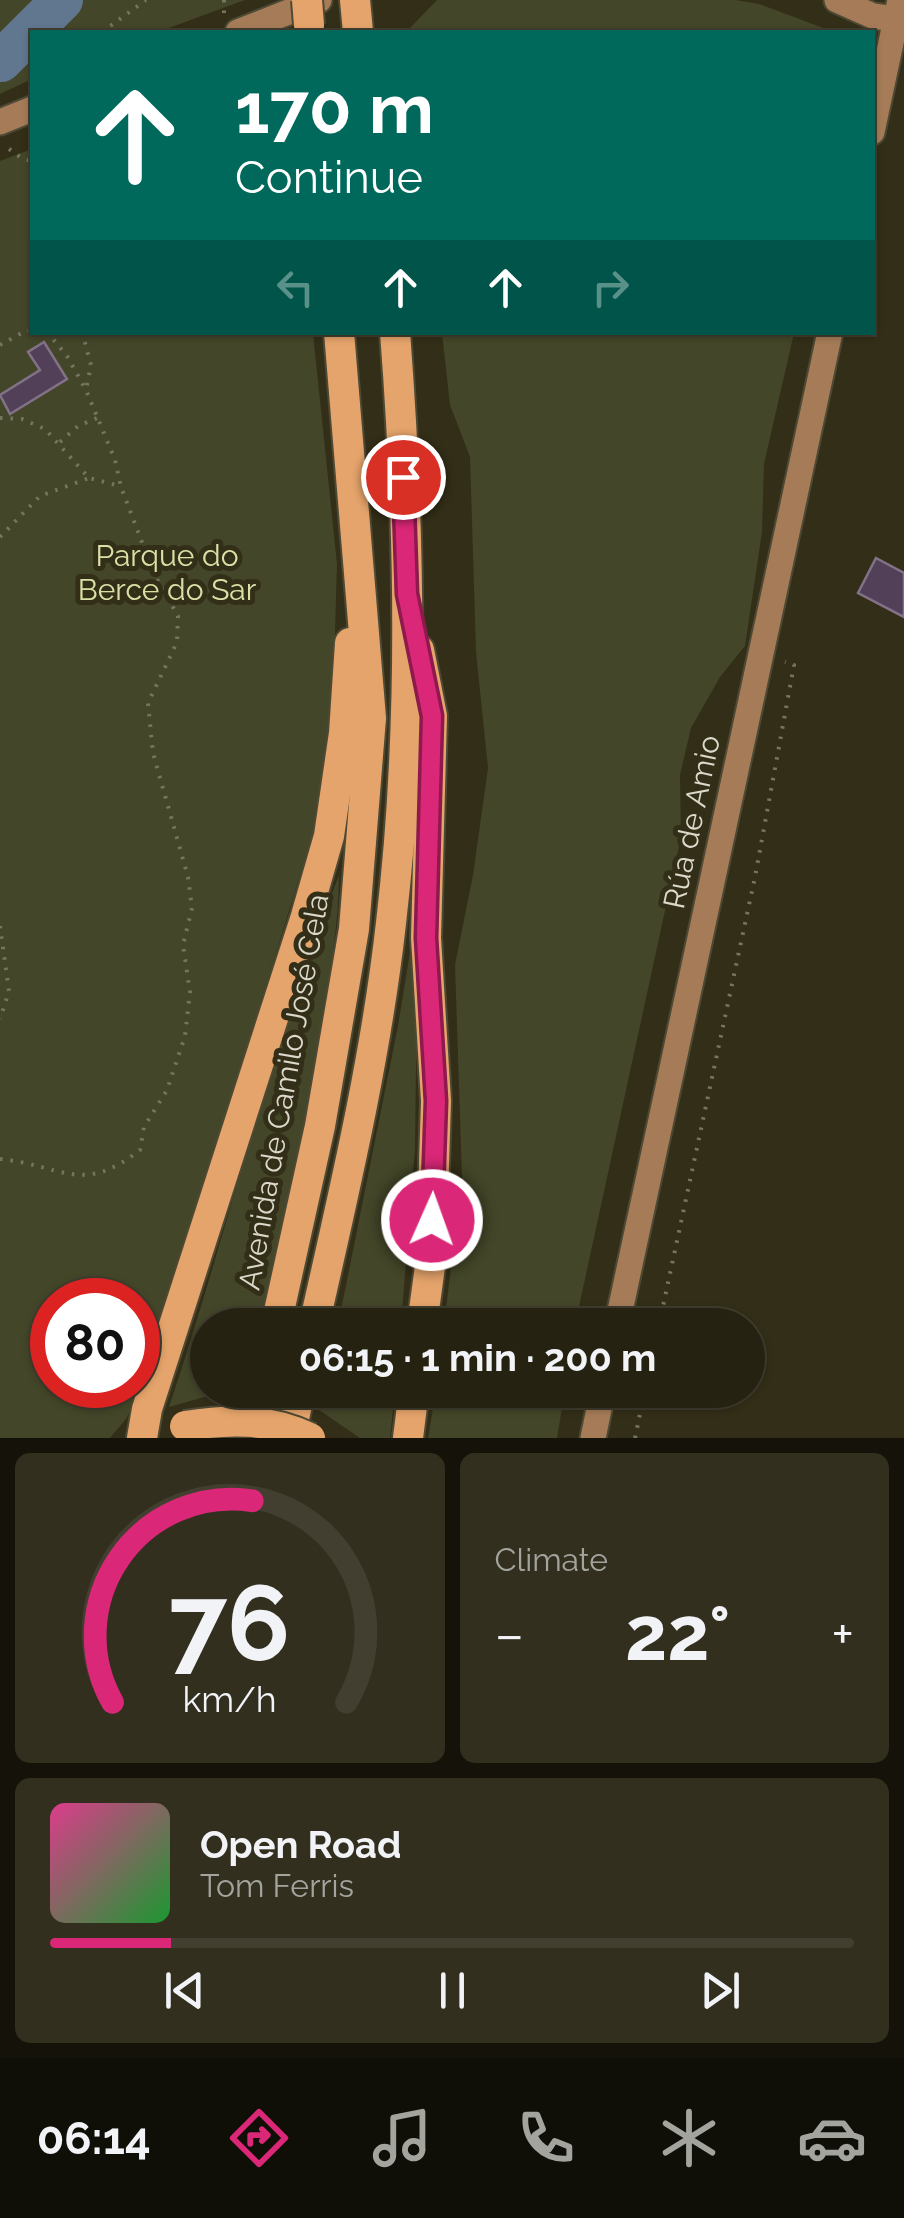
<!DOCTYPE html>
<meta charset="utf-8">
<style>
:root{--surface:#262211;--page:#322f1f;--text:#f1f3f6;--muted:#a4a49f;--line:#423f31;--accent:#db2777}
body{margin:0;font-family:Raleway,sans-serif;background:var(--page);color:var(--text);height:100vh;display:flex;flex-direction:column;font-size:38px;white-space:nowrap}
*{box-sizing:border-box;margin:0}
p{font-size:32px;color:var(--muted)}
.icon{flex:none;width:55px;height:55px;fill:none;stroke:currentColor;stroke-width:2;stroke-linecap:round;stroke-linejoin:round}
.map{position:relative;height:1438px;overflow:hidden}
.drawer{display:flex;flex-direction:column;gap:15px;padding:15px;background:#151309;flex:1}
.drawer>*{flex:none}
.top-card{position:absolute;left:30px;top:30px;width:845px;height:305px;border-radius:0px;box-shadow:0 2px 8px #0004,0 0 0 2px var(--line);background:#00695c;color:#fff;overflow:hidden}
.speed{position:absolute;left:30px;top:1278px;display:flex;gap:20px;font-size:50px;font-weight:700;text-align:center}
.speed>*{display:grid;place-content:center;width:130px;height:130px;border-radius:50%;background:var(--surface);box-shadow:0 2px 8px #0004,0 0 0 2px var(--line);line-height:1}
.speed .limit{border:15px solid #d22;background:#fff;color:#111}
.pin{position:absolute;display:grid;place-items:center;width:85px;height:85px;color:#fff;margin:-42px;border:5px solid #fff;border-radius:50%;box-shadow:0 2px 10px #0007}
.me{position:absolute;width:110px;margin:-55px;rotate:2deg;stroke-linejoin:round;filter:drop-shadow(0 0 8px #0008)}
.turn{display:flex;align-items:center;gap:35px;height:210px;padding:0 40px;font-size:45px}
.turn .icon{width:130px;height:130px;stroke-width:2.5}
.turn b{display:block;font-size:70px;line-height:85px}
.lanes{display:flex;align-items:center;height:95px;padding:0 40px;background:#0003;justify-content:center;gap:50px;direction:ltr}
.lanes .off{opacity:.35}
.big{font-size:75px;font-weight:700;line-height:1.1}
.drawer .widget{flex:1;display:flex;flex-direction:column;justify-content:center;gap:15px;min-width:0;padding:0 35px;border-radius:15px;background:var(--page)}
.drawer .dial{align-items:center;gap:0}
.dial svg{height:260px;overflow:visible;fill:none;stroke:var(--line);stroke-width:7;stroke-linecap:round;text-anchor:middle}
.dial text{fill:var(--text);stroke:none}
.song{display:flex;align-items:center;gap:30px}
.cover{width:120px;height:120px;border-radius:15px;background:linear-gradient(135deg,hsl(330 70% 55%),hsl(130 70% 35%))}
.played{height:10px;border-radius:5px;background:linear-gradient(90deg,var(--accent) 15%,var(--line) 15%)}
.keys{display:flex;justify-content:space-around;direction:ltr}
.heat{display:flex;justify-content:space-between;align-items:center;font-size:55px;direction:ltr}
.drawer .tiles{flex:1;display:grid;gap:15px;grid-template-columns:1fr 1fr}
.widget:last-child{grid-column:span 2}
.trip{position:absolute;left:190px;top:1308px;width:575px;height:100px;border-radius:50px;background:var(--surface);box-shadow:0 2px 8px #0004,0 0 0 2px var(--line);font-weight:700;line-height:100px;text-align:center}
.tab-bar{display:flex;height:160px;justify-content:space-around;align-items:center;background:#0f0e07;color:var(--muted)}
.tab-bar .icon{width:70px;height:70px}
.tab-bar .active{color:var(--accent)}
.tab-bar b{font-size:45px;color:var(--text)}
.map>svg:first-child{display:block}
.green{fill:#434628;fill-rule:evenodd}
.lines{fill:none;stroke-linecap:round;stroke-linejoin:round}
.river{stroke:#617790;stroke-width:42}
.building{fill:#524059;stroke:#827288;stroke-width:2.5}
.secondary-casing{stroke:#4e4934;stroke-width:29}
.highway-casing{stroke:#4e4934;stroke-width:34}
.path{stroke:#777460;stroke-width:4;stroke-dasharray:2.5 8;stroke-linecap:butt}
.secondary{stroke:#a67c58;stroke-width:25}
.highway{stroke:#e5a46b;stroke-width:30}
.highway-bridge-casing{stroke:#4e4934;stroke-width:34;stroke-linecap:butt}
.highway-bridge{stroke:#e5a46b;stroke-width:30}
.route-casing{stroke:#8e194d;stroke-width:25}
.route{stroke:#db2777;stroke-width:18}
.labels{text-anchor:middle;stroke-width:10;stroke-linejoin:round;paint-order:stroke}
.park-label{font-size:30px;fill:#dae1a6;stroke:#332e17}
.street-label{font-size:30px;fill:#dbd9cb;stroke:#332e17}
</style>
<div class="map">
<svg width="904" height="1438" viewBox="0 0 904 1438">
<rect width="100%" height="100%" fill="#332e17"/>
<g class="green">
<path d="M 0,0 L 245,0 L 158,32 L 32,32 L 32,79 L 0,94 Z"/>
<path d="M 437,0 L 736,0 L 759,4 L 834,32 L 411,32 L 410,28 Z"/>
<path d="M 32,149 L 32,332 L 313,333 L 337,564 L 332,733 L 321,808 L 139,1393 L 126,1419 L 110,1438 L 0,1438 L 0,161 ZM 52,1300 L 138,1300 L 138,1385 L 52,1385 Z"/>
<path d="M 442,333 L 794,333 L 764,464 L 762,532 L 745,646 L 720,677 L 691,728 L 680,775 L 681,837 L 575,1325 L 444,1325 L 462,1177 L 455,965 L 473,875 L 488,768 L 476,652 L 470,457 L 450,405 Z"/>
<path d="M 339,875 C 339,924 330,971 323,1019 C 307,1122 284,1224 259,1325 L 208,1325 L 208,1390 L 243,1392 L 208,1396 L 169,1407 C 228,1231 270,1048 339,875 Z"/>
<path d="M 418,903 L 415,1148 L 401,1325 L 338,1325 L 398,1026 Z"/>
<path d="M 321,1390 L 395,1390 L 390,1438 L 360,1438 L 316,1408 Z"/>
<path d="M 436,1390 L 565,1390 L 557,1438 L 428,1438 Z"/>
</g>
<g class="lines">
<path class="river" d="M 1,61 L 62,0"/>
</g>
<g class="building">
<path d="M 44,342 L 67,379 L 10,414 L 0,395 L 40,370 L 28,352 Z"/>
<path d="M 876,558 L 904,573 L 904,617 L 858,593 Z"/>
</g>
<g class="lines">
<g class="secondary-casing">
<g id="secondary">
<path d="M 837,0 L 873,16 L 896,19"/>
<path d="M 238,32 L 319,0"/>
<path d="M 0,122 L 32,109"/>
<path d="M 872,132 L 900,0"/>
<path d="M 617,1325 L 830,332"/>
<path d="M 593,1438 L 603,1390"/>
</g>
</g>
<g class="highway-casing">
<g id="highway">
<path d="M 355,0 L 358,32"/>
<path d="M 419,650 L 432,716 L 426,938 L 436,1101 L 431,1259 L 422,1325"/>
<path d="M 276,1325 L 320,1126 L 354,929 L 371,718 L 339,332"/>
<path d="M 314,1325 C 344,1192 376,1058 391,923 C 414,728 410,528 395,332"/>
<path d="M 142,1438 L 147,1409 L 306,916 L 329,836 L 344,733 L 350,643"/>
<path d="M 252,1438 L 262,1390"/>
<path d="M 290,1438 L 300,1390"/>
<path d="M 408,1438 L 414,1390"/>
</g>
</g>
<g class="path">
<path d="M 224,0 L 224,13"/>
<path d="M 102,32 L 146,0"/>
<path d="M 9,149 L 23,159 L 32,161"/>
<path d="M 82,332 L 91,365 L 86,390"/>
<path d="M 0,345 L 27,330 L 32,331"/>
<path d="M 0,418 L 22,419 L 45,429 L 89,478 L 120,486"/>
<path d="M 60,442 L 78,426 L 97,418"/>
<path d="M 0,537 L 40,496 L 89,478"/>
<path d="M 0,926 L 9,991 L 0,1019"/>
<path d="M 0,1159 C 62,1165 81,1196 140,1150 L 144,1127 L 167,1090 L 185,1036 L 190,992 L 183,945 L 192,908 L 188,877 L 153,753 L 148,703 L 177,642 L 178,616 L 154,574 L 121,487 L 115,460 L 86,390 L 67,356 L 48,333"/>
<path d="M 659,1325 L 755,877 L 794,665 L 785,662"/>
<path d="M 635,1438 L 645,1390"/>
</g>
<use href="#secondary" class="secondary"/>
<use href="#highway" class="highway"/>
<g class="highway-bridge-casing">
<g id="highway-bridge">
<path d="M 307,0 L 309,25"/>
<path d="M 185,1426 C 230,1419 268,1418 310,1438"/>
</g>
</g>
<use href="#highway-bridge" class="highway-bridge"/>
</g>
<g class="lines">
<g class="route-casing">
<path id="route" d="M 403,477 L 407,594 L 432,716 L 426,938 L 436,1101 L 432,1220"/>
</g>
<use href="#route" class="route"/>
</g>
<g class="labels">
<g class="park-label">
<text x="167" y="566">Parque do<tspan x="167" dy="34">Berce do Sar</tspan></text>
</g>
<g class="street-label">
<text transform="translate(692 822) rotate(-78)" y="10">Rúa de Amio</text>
<text transform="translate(284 1092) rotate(-80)" y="10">Avenida de Camilo José Cela</text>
</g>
</g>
</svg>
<div class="speed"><div class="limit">80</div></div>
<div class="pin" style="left:403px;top:477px;background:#d93025"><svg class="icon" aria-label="arrive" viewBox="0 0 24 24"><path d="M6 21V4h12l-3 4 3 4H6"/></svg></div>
<svg class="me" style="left:432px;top:1220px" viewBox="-20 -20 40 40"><circle r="17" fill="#db2777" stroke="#fff" stroke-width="3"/><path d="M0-11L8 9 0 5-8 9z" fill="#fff"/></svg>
<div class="trip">06:15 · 1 min · 200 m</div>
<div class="top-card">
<div class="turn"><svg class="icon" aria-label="ahead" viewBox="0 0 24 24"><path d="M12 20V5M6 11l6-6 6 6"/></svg><div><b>170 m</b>Continue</div></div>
<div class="lanes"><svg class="icon off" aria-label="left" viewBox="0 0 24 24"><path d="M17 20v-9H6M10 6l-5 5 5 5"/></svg><svg class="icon" aria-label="ahead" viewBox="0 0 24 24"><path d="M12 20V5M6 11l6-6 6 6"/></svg><svg class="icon" aria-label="ahead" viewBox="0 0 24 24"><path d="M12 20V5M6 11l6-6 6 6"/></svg><svg class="icon off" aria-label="right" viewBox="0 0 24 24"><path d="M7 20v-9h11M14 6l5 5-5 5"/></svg></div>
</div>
</div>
<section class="drawer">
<div class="tiles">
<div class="widget dial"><svg viewBox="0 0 100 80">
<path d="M14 69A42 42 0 1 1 86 69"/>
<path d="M14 69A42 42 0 0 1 57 7" stroke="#db2777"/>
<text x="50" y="56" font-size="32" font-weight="700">76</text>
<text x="50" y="72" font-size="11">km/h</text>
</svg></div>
<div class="widget"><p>Climate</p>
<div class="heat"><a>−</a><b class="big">22°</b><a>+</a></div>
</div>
<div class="widget">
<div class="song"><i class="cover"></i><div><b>Open Road</b><p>Tom Ferris</p></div></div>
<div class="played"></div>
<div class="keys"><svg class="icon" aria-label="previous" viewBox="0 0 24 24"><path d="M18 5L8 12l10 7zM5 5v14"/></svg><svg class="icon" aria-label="pause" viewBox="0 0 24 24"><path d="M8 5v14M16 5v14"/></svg><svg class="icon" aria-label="next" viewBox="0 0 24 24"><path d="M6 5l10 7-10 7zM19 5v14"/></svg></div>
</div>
</div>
</section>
<nav class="tab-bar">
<b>06:14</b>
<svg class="icon active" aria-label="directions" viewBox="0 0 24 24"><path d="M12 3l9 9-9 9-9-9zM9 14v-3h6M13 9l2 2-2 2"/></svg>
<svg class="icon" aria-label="music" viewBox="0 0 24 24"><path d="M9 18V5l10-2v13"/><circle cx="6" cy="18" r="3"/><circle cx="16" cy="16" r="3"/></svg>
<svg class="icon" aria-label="phone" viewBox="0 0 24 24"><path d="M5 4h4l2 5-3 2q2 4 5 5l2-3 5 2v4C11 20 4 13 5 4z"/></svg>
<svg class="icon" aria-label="climate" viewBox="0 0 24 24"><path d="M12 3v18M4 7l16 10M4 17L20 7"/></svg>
<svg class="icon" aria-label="car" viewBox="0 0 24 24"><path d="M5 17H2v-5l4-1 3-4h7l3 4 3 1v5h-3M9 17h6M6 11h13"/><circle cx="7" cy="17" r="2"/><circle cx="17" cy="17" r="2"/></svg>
</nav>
